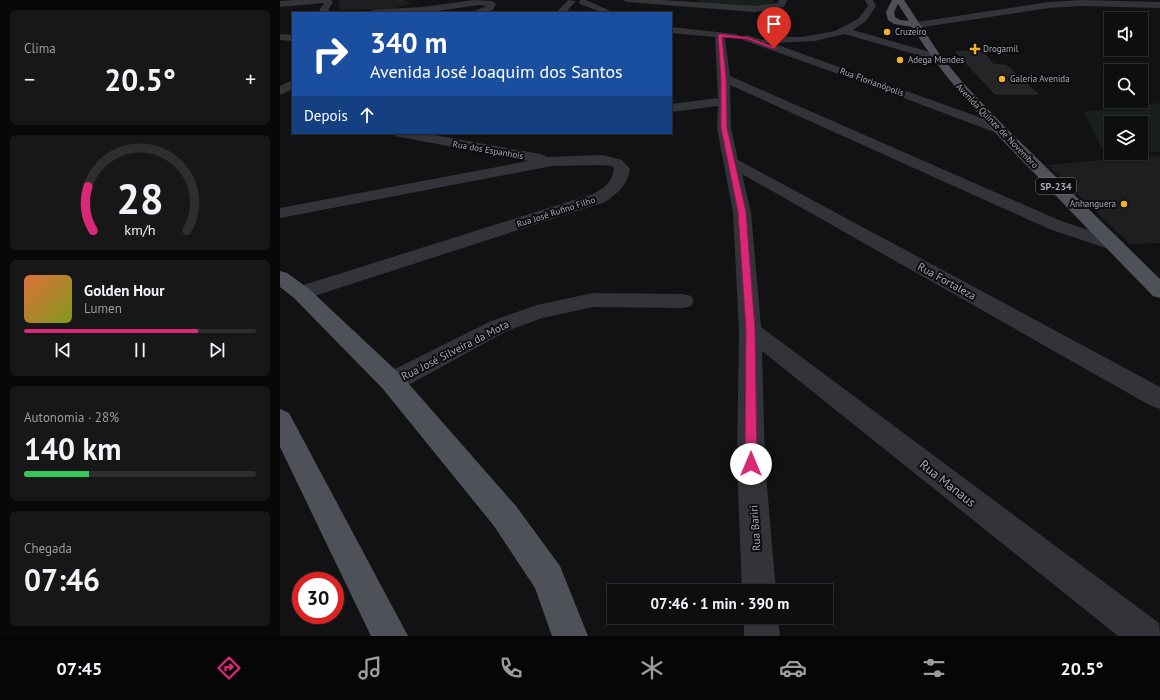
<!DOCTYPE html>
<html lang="pt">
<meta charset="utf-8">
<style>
:root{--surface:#0e0e0f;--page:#171718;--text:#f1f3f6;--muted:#9b9c9e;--line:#2e2e2f;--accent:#db2777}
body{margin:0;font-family:"PT Sans",sans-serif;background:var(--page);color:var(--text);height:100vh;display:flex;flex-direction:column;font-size:15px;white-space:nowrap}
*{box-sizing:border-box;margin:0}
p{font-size:13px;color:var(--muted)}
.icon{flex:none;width:22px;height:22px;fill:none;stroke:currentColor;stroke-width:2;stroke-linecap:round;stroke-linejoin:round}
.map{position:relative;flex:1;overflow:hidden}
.details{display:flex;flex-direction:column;gap:10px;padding:10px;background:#080808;width:280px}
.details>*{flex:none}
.guide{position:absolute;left:12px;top:12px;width:380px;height:122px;border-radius:0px;box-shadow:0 1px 3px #0004,0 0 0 1px var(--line);background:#1a4fa0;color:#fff;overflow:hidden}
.fabs{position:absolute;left:824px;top:12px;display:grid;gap:8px}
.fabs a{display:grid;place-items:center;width:44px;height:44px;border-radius:0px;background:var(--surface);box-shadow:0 1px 3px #0004,0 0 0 1px var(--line);font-size:20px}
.speed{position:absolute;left:12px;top:572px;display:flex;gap:8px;font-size:20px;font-weight:700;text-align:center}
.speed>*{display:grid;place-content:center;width:52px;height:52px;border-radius:50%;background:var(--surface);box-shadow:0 1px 3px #0004,0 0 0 1px var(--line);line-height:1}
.speed .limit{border:6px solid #d22;background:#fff;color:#111}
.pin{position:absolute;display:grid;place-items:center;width:34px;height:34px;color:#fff;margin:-41px -17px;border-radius:50% 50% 50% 0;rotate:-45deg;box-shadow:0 0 4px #0007}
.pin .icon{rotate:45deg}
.me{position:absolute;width:44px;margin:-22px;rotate:0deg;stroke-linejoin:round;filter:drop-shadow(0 0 3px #0008)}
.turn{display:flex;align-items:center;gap:14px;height:84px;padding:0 12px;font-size:18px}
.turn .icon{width:52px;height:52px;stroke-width:2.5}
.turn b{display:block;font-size:28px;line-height:34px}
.then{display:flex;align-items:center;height:38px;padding:0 12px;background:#0003;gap:8px;font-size:15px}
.big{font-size:30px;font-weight:700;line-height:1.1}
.details .widget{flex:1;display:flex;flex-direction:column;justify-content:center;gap:6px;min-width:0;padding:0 14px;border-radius:6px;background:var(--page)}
.details .dial{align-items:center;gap:0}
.dial svg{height:104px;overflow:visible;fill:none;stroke:var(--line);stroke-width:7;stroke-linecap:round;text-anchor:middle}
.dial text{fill:var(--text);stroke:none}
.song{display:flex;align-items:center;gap:12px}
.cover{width:48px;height:48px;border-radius:6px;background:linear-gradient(135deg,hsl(20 70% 55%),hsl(70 70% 35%))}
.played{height:4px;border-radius:2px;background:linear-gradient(90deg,var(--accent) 75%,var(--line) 75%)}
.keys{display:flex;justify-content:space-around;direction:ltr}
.heat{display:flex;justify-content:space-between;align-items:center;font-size:22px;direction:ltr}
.charge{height:6px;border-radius:3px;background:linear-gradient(90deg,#34c759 28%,var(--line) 0)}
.trip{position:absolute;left:327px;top:584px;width:226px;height:40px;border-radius:0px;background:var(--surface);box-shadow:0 1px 3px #0004,0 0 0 1px var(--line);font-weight:700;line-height:40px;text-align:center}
.dock{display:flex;height:64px;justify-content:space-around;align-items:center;background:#060606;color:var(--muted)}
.dock .icon{width:28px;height:28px}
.dock .current{color:var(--accent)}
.dock b{font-size:18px;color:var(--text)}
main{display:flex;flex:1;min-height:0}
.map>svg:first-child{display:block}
.built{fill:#1e1e21}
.green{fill:#191f1a}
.building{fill:#252528;stroke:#2c2c30}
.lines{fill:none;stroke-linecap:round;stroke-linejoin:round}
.minor{fill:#333439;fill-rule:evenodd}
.major{fill:#4f5158;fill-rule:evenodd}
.route{fill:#db2777;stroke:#8e194d}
.poi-dot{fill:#f0b32e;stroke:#0d0d0f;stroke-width:1.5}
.labels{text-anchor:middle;stroke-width:4;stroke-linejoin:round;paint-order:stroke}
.far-poi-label{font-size:9px;fill:#a4a9b4;stroke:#0d0d0f;text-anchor:start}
.far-street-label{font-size:9px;fill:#a4a9b4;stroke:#0d0d0f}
.shield{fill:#0d0d0f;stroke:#777a82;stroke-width:1}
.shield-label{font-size:10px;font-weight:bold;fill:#a4a9b4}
.street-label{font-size:11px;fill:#a4a9b4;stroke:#0d0d0f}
.near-street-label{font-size:13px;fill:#a4a9b4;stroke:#0d0d0f}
</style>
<main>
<section class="details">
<div class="widget"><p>Clima</p>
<div class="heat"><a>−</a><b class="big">20.5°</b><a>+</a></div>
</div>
<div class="widget dial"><svg viewBox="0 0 100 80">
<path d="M14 69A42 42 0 1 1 86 69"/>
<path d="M14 69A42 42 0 0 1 10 35" stroke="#db2777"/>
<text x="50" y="56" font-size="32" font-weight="700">28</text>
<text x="50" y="72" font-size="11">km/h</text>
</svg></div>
<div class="widget">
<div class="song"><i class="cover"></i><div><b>Golden Hour</b><p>Lumen</p></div></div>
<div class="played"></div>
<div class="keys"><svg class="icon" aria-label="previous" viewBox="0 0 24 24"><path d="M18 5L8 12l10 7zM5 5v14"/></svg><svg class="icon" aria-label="pause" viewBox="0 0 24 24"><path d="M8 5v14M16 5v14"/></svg><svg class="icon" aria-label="next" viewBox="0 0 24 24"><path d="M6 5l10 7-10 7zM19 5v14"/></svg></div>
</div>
<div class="widget"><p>Autonomia · 28%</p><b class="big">140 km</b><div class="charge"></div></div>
<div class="widget"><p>Chegada</p><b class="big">07:46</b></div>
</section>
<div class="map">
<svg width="880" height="636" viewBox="0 0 880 636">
<rect width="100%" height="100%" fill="#121214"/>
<g class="built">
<path d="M 61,0 L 124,0 L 131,4 L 110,9 L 60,10 L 58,2 Z"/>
<path d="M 880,155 L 880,243 L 850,244 L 767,165 Z"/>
</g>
<g class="green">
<path d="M 414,0 L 494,0 L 492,4 L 483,8 L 422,3 Z"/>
<path d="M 880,103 L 880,152 L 861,151 L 861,123 L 831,123 L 831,150 L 822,149 L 804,112 Z"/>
</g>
<path class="building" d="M 702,51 L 714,65 L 726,65 L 758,94 L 715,94 L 676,52 Z"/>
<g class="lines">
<g class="minor">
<path d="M 17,0 L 51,0 L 53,2 L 48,10 L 53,13 L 40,13 L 39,11 L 44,3 L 0,7 L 0,1 Z"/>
<path d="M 195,0 L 212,1 L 216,4 L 213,10 L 203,13 L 190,13 L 207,6 L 199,5 L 142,13 L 88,13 L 92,10 L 142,7 Z"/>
<path d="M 288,0 L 296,1 L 285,13 L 276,13 Z"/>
<path d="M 301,0 L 306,0 L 335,13 L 323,13 L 300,4 L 299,2 Z"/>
<path d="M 343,0 L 383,0 L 475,6 L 498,3 L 499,0 L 507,0 L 504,7 L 475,12 L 347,2 Z"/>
<path d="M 585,0 L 593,0 L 596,6 L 586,21 L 573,30 L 660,55 L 661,57 L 660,59 L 652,59 L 564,34 L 535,41 L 492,43 L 724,126 L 726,129 L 724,132 L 714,132 L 592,86 L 463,40 L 462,38 L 467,35 L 483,40 L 488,37 L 522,37 L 555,31 L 578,19 L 588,6 Z"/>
<path d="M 802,0 L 880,2 L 880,8 L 802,6 L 769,8 L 637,28 L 632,25 L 637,22 L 769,2 Z"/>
<path d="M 391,27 L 456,34 L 458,36 L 456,38 L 445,38 L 450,76 L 781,221 L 839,240 L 841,244 L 839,248 L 832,250 L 769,229 L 450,85 L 451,128 L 458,160 L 880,387 L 880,409 L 871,406 L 462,174 L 471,212 L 481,327 L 879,623 L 880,636 L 838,636 L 482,351 L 485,464 L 496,591 L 462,591 L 457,464 L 459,330 L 453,212 L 437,128 L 438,106 L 391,112 L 391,104 L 438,98 L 435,37 L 391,33 Z"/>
<path d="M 0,34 L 13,35 L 13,41 L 0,40 Z"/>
<path d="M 13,80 L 13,89 L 0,95 L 0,86 Z"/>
<path d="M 113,133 L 143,133 L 261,154 L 267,157 L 323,155 L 342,160 L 350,169 C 348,185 338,193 325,202 L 28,298 L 21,300 L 14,298 L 11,293 L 14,288 L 313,194 C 324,188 332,183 334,169 L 332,166 L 323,165 L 272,166 L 0,218 L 0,208 L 248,161 L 120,137 L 115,136 Z"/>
<path d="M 313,293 L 403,294 L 411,296 L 414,301 L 411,306 L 403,308 L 313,307 L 262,318 L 227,331 L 121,389 L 112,391 L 103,389 L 100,382 L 103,375 L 211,321 L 257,305 Z"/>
<path d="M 464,617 L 498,617 L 500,636 L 464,636 Z"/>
</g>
<g class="major">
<path d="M 612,0 L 624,0 L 660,55 L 684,84 L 724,126 L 880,279 L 880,298 L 873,296 C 834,256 795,216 757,176 C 711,129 667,83 632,27 L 614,24 L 608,20 L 606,12 ZM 618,4 L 629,21 L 620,20 L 615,17 L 614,12 Z"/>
<path d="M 0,271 L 7,273 L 28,288 L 121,375 L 236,506 L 280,566 L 308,636 L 272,636 L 255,588 L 214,526 L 103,389 L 14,298 L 0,287 Z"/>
<path d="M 0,409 L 9,413 L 128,636 L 91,636 L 0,447 Z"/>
</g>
</g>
<path class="route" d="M 440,34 L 467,37 L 497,48 L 493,49 L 467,39 L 442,37 L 446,78 L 447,128 L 466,212 L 475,330 L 477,464 L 475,468 L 471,469 L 467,468 L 465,464 L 466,330 L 458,212 L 441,128 L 441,78 L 438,35 Z"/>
<g class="poi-dot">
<circle cx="607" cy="32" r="4"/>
<path d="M693 43h4v4h4v4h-4v4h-4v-4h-4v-4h4z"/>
<circle cx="620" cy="60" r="4"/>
<circle cx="722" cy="79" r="4"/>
<circle cx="844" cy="204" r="4"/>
</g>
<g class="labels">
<g class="far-poi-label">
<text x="615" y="35">Cruzeiro</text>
<text x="703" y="52">Drogamil</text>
<text x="628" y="63">Adega Mendes</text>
<text x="730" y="82">Galeria Avenida</text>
<text x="836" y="207" text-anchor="end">Anhanguera</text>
</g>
<g class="far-street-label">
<text transform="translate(592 82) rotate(20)" y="3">Rua Florianópolis</text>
<text transform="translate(717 126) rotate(46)" y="3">Avenida Quinze de Novembro</text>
<text transform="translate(208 150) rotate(10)" y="3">Rua dos Espanhois</text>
<text transform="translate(276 212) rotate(-18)" y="3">Rua José Rufino Filho</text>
</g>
<rect class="shield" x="756" y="178" width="40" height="16" rx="3"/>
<g class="shield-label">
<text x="776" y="190">SP-234</text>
</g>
<g class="street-label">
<text transform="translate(667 281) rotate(29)" y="4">Rua Fortaleza</text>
<text transform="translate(175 350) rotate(-27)" y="4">Rua José Silveira da Mota</text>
<text transform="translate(475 528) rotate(-94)" y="4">Rua Bariri</text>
</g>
<g class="near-street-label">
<text transform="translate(668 483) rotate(38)" y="5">Rua Manaus</text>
</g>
</g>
</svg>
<div class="fabs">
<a><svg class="icon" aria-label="sound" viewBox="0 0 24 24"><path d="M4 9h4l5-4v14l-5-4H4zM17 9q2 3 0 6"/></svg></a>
<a><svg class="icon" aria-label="search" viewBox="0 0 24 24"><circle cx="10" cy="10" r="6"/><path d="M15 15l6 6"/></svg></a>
<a><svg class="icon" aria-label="layers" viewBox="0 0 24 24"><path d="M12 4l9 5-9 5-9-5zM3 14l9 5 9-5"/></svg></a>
</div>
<div class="speed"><div class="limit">30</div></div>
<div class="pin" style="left:494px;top:48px;background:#d93025"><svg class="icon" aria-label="arrive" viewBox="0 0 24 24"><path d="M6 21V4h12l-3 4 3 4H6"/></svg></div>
<svg class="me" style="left:471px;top:464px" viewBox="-20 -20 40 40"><circle r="19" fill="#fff"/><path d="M0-13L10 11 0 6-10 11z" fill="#db2777"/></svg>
<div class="trip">07:46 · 1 min · 390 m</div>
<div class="guide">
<div class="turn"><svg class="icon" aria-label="right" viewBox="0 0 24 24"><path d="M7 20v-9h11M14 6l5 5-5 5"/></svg><div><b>340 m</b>Avenida José Joaquim dos Santos</div></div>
<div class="then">Depois<svg class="icon" aria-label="ahead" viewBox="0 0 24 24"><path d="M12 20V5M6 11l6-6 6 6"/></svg></div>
</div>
</div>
</main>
<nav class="dock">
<b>07:45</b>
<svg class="icon current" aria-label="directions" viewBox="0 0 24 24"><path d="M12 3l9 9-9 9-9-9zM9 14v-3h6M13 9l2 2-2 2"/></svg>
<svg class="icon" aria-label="music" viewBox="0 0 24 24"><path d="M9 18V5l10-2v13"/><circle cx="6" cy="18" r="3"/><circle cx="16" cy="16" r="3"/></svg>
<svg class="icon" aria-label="phone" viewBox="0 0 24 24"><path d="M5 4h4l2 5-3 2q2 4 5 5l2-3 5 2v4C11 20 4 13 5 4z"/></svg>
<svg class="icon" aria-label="climate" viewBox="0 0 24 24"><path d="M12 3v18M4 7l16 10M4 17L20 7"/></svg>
<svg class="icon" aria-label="car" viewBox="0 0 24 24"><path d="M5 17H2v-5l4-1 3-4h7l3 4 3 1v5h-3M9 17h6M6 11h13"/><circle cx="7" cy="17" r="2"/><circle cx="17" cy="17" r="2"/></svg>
<svg class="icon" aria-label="filters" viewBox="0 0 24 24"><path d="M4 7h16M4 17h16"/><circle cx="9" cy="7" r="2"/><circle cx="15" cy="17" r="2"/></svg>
<b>20.5°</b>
</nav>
